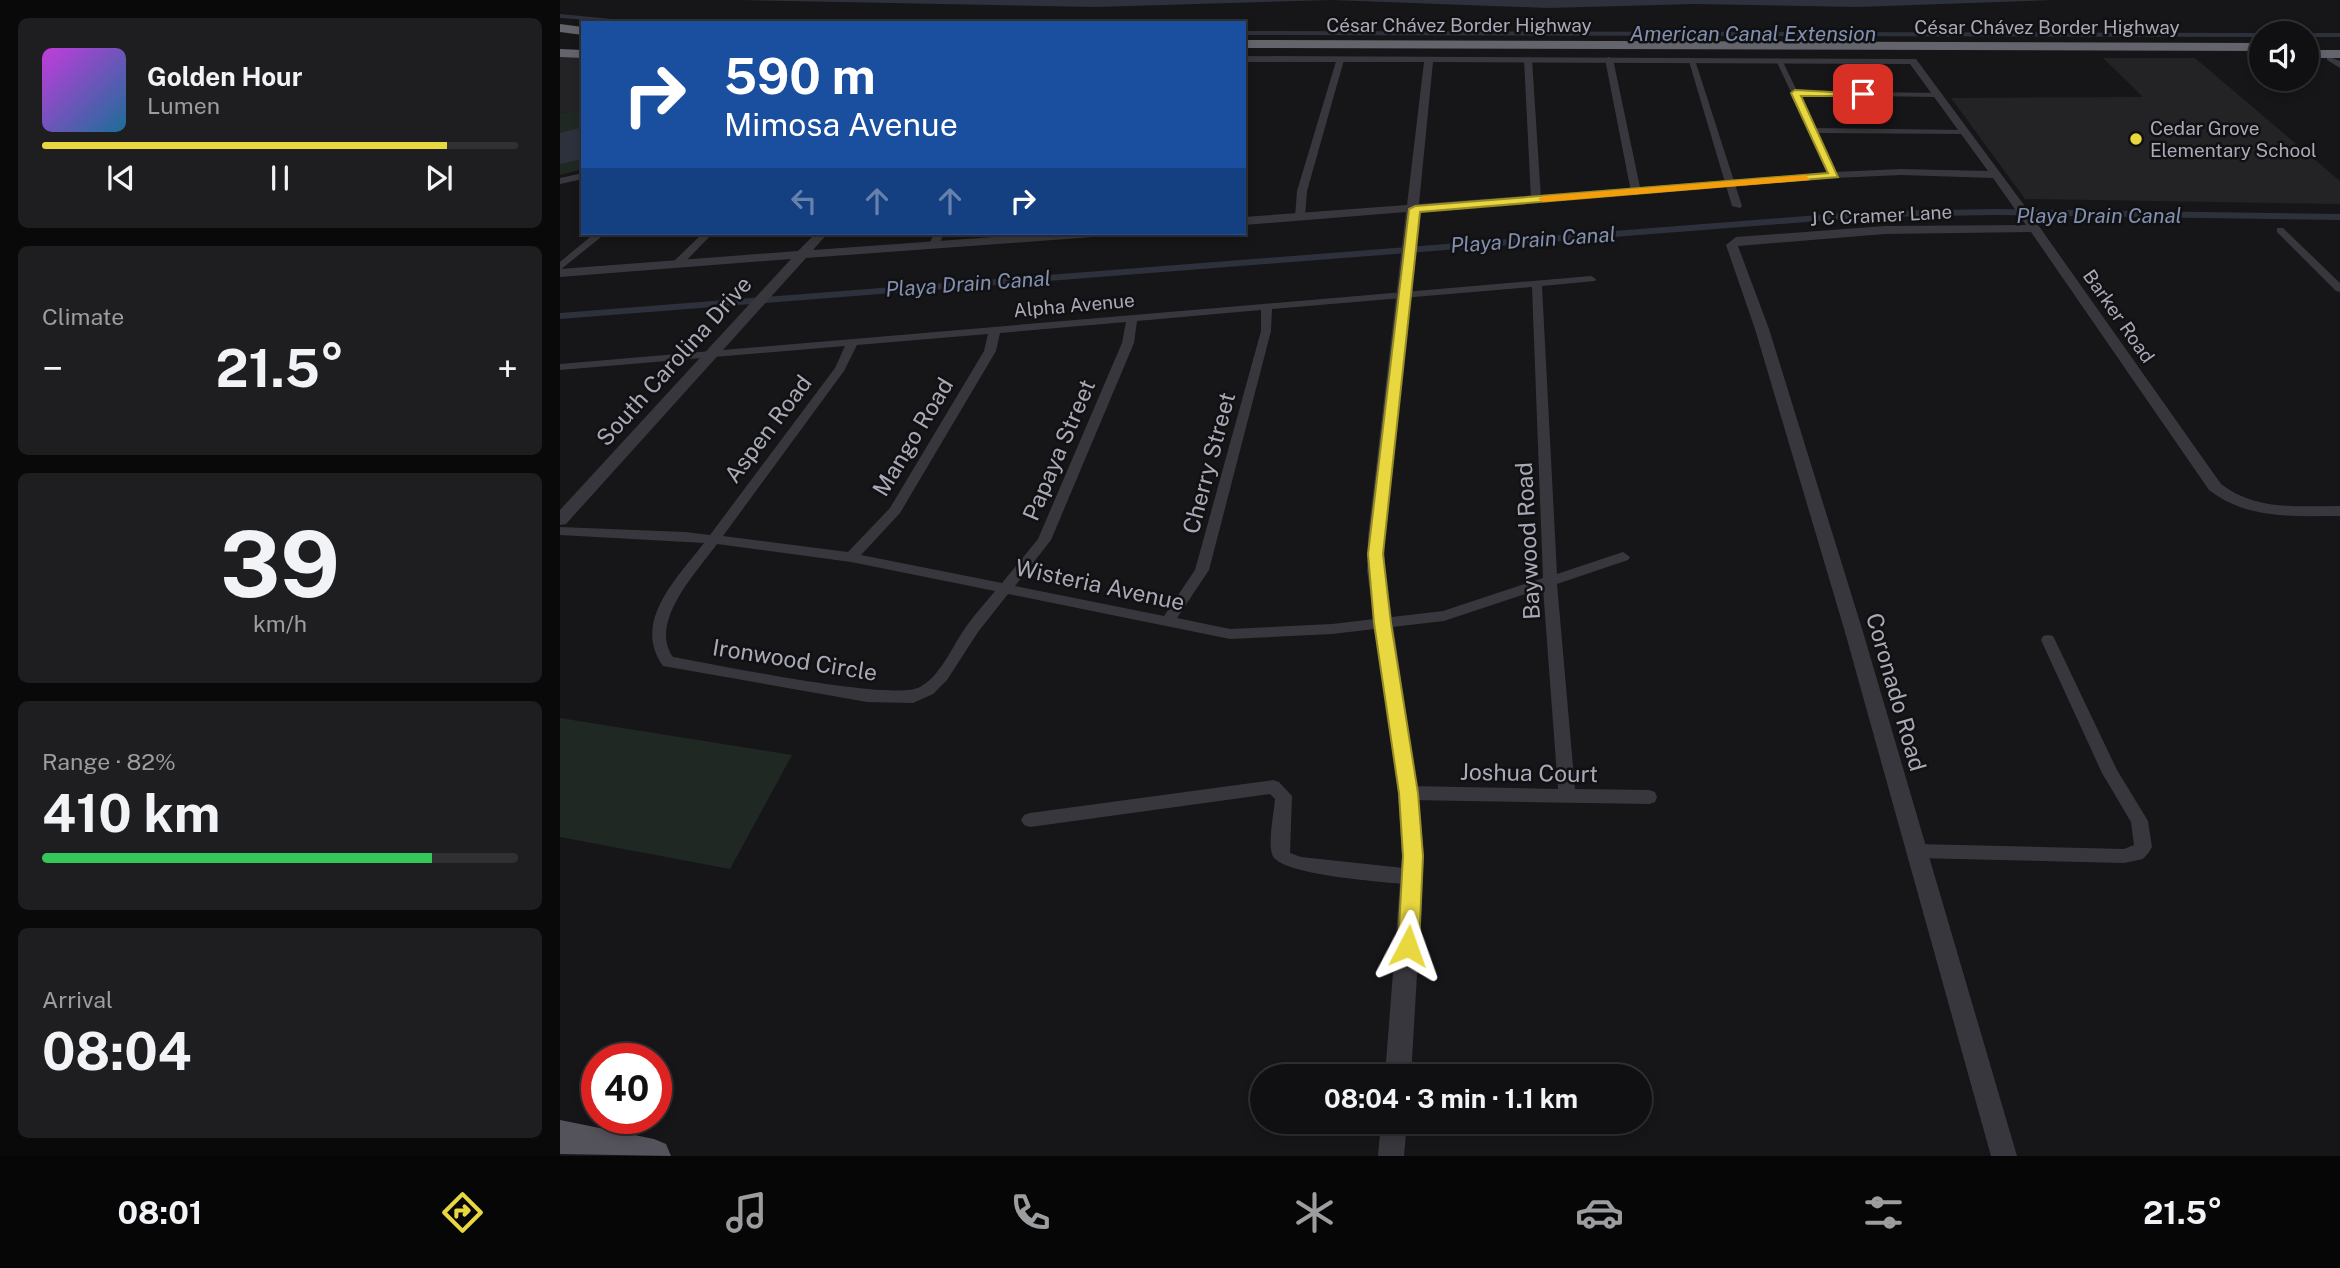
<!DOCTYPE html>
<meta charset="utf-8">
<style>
:root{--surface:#101012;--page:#1e1e20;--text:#f1f3f6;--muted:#9c9d9f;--line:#303032;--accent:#e8d73e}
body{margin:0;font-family:"Public Sans",sans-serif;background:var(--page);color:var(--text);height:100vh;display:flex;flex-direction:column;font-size:26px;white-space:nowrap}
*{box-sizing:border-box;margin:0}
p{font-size:23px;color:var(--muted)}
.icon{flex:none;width:38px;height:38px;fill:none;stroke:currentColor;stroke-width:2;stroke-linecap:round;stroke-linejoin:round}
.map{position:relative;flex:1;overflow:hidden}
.details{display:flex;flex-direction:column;gap:18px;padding:18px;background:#09090a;width:560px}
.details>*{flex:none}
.banner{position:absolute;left:21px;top:21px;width:665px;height:214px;border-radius:0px;box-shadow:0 4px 10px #0003,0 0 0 2px var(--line);background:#1a4fa0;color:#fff;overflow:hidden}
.fabs{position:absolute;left:1689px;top:21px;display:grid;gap:14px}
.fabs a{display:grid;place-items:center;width:70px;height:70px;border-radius:50%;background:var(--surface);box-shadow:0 4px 10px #0003,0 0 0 2px var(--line);font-size:35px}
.speed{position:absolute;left:21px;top:1043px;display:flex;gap:14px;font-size:35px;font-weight:700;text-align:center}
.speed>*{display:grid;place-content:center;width:91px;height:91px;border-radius:50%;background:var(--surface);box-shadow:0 4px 10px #0003,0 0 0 2px var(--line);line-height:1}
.speed .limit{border:10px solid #d22;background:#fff;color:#111}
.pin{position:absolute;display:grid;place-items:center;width:60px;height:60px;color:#fff;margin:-30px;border-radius:14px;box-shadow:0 4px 10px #0006}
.me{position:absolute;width:77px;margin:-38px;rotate:4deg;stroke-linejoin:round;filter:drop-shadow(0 0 5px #0008)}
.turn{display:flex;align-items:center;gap:24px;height:147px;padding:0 28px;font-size:32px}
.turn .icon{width:91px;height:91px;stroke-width:2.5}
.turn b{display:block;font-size:49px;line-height:60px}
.lanes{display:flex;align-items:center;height:66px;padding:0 28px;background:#0003;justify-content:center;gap:35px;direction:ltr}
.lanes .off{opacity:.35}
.big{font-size:52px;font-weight:700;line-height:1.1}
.details .tile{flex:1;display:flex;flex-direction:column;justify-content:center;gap:10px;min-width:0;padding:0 24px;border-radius:10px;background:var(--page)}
.details .dial{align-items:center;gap:0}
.dial b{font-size:91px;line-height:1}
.song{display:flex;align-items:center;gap:21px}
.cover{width:84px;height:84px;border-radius:10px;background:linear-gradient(135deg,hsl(290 70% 55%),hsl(200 70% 35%))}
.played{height:7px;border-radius:4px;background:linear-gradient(90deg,var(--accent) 85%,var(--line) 85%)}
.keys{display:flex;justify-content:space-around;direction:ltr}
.heat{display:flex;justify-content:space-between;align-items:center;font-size:38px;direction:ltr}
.charge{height:10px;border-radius:5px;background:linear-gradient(90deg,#34c759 82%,var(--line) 0)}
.trip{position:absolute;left:690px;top:1064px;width:402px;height:70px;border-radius:35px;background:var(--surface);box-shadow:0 4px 10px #0003,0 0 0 2px var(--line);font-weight:700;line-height:70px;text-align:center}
.tab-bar{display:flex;height:112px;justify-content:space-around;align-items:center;background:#060607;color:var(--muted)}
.tab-bar .icon{width:49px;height:49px}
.tab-bar .selected{color:var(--accent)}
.tab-bar b{font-size:32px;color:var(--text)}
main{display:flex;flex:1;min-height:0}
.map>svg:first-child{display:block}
.built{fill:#232225}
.green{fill:#202823}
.water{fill:#2d313b}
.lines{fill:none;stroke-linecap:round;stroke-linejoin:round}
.canal{fill:#2d313b;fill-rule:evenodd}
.minor{fill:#38373d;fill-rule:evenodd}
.tertiary{fill:#38373d;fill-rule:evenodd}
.primary{fill:#54535b;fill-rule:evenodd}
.motorway{fill:#64646d;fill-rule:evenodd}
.route{fill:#e8d73e;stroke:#978c28;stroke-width:2}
.slow{fill:#f59e0b}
.poi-dot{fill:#e8d73e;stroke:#111113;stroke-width:2.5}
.labels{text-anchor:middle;stroke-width:5;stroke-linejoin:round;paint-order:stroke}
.far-street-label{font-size:19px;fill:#a9aab7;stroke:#111113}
.far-poi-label{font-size:19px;fill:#a9aab7;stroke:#111113;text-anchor:start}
.far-water-label{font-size:21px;font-style:italic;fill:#8290b0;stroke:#111113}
.street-label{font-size:23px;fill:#a9aab7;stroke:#111113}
</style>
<main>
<section class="details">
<div class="tile">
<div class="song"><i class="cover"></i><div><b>Golden Hour</b><p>Lumen</p></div></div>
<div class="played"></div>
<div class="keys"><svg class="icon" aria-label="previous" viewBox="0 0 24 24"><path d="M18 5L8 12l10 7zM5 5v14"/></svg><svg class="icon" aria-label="pause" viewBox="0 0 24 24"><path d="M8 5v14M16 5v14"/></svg><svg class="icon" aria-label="next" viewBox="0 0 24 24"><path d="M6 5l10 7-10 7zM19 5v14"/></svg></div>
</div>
<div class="tile"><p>Climate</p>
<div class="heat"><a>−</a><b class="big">21.5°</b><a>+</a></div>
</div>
<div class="tile dial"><b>39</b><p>km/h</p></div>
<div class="tile"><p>Range · 82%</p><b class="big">410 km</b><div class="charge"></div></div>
<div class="tile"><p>Arrival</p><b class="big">08:04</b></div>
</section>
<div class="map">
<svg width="1780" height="1156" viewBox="0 0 1780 1156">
<rect width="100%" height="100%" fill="#161618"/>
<g class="built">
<path d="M 0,57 L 23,57 L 23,109 L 0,114 Z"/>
<path d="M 1543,58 L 1635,58 L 1780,181 L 1780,204 L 1465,199 L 1391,98 L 1583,97 Z"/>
</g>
<g class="green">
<path d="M 23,109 L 23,169 L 0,175 L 0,114 Z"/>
<path d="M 0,718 L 232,755 L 170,869 L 0,837 Z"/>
</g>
<g class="water">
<path d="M 180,0 L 1492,0 L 1297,7 L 1134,4 L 988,8 L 772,0 L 536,7 Z"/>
<path d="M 23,127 L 23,159 L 0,164 L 0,133 Z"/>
</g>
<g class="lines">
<g class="canal">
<path d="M 0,14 L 73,21 L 76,23 L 0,18 Z"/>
<path d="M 684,31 L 1701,33 L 1703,33 L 1701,37 L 684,35 Z"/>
<path d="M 1744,33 L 1780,33 L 1780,37 L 1746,37 L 1746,33 Z"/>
<path d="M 1436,209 L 1780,214 L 1780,220 L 1436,215 L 1310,217 L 0,319 L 0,313 L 1310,211 Z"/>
</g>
<g class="minor">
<path d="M 968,57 L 972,59 L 981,199 L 976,202 L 971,199 L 964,59 Z"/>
<path d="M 1049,57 L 1053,59 L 1081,192 L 1076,195 L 1071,192 L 1045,59 Z"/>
<path d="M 777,58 L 784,60 L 747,191 L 745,217 L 740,220 L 735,217 L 737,191 Z"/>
<path d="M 1128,58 L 1135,60 L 1182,206 L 1180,208 L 1172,206 Z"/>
<path d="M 1215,58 L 1222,60 L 1237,91 L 1379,93 L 1383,95 L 1379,97 L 1239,95 L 1255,128 L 1405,130 L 1409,132 L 1405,134 L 1257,133 L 1278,175 L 1271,177 Z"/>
<path d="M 1717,228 L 1723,228 L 1780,283 L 1780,292 L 1776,291 L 1717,232 Z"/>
<path d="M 35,233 L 46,233 L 0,270 L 0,262 Z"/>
<path d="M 143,233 L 153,233 L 120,267 L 112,267 L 112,263 Z"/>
<path d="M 374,233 L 384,233 L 379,245 L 374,248 L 369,245 Z"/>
<path d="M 1031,276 L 1036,279 L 1035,281 L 982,286 L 997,574 L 1063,552 L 1070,557 L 1068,560 L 997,584 L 1015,789 L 1089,790 L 1095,792 L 1097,797 L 1095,802 L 1089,804 L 848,800 L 842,798 L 840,793 L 842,788 L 848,786 L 998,789 L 983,588 L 884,621 L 772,634 L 670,639 L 448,594 L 418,632 L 387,680 L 373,694 L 353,703 L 307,702 L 103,666 C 71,622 118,577 144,543 L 0,535 L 0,527 L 125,532 L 150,535 L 275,368 L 285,346 L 0,370 L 0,364 ZM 972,287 L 983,578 L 883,611 L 772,624 L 670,629 L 617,618 L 649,570 L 711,331 L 712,309 ZM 701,310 L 701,331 L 635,570 L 604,616 L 455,586 L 491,540 L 574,343 L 577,321 ZM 566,322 L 562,343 L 478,539 L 442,583 L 301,555 L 340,513 L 436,351 L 440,333 ZM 428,334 L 424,351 L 330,508 L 288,552 L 163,536 L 284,371 L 297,345 ZM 157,544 L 291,562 L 435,591 C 426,602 416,613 408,624 C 393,644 382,675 360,687 C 333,702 154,664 113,657 C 88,622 137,572 157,544 Z"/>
<path d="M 1488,635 L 1493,636 L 1495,640 L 1557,770 L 1588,821 L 1592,847 L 1589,852 L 1583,859 L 1564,863 L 1355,858 L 1349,856 L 1346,851 L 1349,846 L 1355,844 L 1564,849 L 1574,845 L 1571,822 L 1542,773 L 1481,640 L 1483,636 Z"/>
<path d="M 713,780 L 719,782 L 732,796 L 730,853 L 741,857 L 853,869 L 859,872 L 862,877 L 859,882 L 853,885 C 830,882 717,876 712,854 C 708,840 714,813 715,799 L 710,794 L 470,827 L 464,825 L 461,820 L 464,815 L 470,813 Z"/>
</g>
<g class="tertiary">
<path d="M 684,56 L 1356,59 L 1464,205 L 1661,484 C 1696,511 1737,506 1780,506 L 1780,516 C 1734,516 1688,520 1649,490 L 1471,232 L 1325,234 L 1178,246 L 1209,329 L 1303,632 L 1457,1156 L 1431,1156 L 1285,632 L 1195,329 L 1166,245 L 1176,237 L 1325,226 L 1466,225 L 1433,178 L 1341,175 L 1274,178 L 858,211 L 824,536 L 825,571 L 858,793 L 864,856 L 851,1076 L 825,1076 L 842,856 L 838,793 L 807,571 L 808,536 L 846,212 L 684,225 L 684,217 L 847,205 L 864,62 L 684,62 ZM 873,62 L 1350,64 L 1428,171 L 1341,169 L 1274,172 L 859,204 Z"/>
<path d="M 1767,56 L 1780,61 L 1780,68 L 1767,60 Z"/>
<path d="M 23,173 L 23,179 L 0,184 L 0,178 Z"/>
<path d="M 256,233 L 268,233 L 253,250 L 488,233 L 539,233 L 533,237 L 246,258 L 6,524 L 0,525 L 0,510 L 231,259 L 0,277 L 0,269 L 238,251 Z"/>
<path d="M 821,1122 L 847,1122 L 844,1156 L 818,1156 Z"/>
</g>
<path class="primary" d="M 0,1120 L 94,1139 L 106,1144 L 111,1156 L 0,1154 Z"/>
<g class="motorway">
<path d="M 0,24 L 23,27 L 23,35 L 0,32 Z"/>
<path d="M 684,40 L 1701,43 L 1701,51 L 684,48 Z"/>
<path d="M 0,49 L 23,50 L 23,58 L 0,57 Z"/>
<rect x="1746" y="50" width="34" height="8"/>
</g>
</g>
<path class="route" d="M 1235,90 L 1308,94 L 1303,96 L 1241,96 L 1278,177 L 860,212 L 823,554 L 831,623 L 858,793 L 863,856 L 859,946 L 856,952 L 848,955 L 841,952 L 838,946 L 843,856 L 839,793 L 814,623 L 808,554 L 849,209 L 855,206 L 1268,173 L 1231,93 Z"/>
<path class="slow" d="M 1246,175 L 1250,180 L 983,202 L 978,199 L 983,196 Z"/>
<circle class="poi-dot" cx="1576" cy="139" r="7"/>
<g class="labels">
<g class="far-street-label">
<text x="899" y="32">César Chávez Border Highway</text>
<text x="1487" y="34">César Chávez Border Highway</text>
<text transform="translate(1321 215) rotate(-3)" y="7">J C Cramer Lane</text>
<text transform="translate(514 305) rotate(-5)" y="7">Alpha Avenue</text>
<text transform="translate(1559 316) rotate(55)" y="7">Barker Road</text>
</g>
<g class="far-poi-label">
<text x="1590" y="135">Cedar Grove<tspan x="1590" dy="22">Elementary School</tspan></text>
</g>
<g class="far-water-label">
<text x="1193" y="41">American Canal Extension</text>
<text x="1539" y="223">Playa Drain Canal</text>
<text transform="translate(973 240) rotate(-4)" y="7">Playa Drain Canal</text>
<text transform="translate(408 284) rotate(-4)" y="7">Playa Drain Canal</text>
</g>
<g class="street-label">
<text transform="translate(114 361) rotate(-48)" y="8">South Carolina Drive</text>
<text transform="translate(208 429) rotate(-53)" y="8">Aspen Road</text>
<text transform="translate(353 437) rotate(-59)" y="8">Mango Road</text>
<text transform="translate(499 450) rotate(-67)" y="8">Papaya Street</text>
<text transform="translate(649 463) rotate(-75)" y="8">Cherry Street</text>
<text transform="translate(968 541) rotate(-93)" y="8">Baywood Road</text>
<text transform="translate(540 585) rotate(12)" y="8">Wisteria Avenue</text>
<text transform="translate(235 660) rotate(9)" y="8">Ironwood Circle</text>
<text transform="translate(1336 692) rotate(74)" y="8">Coronado Road</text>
<text transform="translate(969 773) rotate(1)" y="8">Joshua Court</text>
</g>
</g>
</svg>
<div class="fabs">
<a><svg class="icon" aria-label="sound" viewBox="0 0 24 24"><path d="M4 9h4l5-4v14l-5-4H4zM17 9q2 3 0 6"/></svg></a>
</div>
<div class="speed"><div class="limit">40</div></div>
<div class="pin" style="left:1303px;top:94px;background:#d93025"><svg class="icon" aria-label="arrive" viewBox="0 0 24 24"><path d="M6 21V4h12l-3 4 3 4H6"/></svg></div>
<svg class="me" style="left:848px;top:946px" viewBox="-20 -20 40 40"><path d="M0-17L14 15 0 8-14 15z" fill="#e8d73e" stroke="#fff" stroke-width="4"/></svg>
<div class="trip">08:04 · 3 min · 1.1 km</div>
<div class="banner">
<div class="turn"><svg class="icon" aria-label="right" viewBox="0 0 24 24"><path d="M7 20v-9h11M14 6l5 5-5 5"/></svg><div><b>590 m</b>Mimosa Avenue</div></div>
<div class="lanes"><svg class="icon off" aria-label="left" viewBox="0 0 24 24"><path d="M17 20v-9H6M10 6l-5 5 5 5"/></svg><svg class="icon off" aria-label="ahead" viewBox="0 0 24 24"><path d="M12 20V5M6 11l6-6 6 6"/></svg><svg class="icon off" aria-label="ahead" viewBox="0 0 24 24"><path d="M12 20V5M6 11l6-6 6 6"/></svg><svg class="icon" aria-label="right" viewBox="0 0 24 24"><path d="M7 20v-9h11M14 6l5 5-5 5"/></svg></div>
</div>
</div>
</main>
<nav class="tab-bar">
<b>08:01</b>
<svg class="icon selected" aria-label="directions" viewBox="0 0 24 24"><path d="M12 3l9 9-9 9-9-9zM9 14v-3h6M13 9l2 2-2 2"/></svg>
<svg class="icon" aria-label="music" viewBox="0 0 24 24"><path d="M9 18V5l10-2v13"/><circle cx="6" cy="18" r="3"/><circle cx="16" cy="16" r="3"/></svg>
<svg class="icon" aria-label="phone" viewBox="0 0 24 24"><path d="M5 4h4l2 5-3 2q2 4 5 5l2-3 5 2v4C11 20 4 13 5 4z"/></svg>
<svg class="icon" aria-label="climate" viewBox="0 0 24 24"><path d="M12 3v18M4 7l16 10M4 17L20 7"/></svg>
<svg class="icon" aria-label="car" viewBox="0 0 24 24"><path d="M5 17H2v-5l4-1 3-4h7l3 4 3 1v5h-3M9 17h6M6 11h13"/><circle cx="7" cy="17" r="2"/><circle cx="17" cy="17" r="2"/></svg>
<svg class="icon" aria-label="filters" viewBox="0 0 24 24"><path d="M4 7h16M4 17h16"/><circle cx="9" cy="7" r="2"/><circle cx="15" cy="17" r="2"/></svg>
<b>21.5°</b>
</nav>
